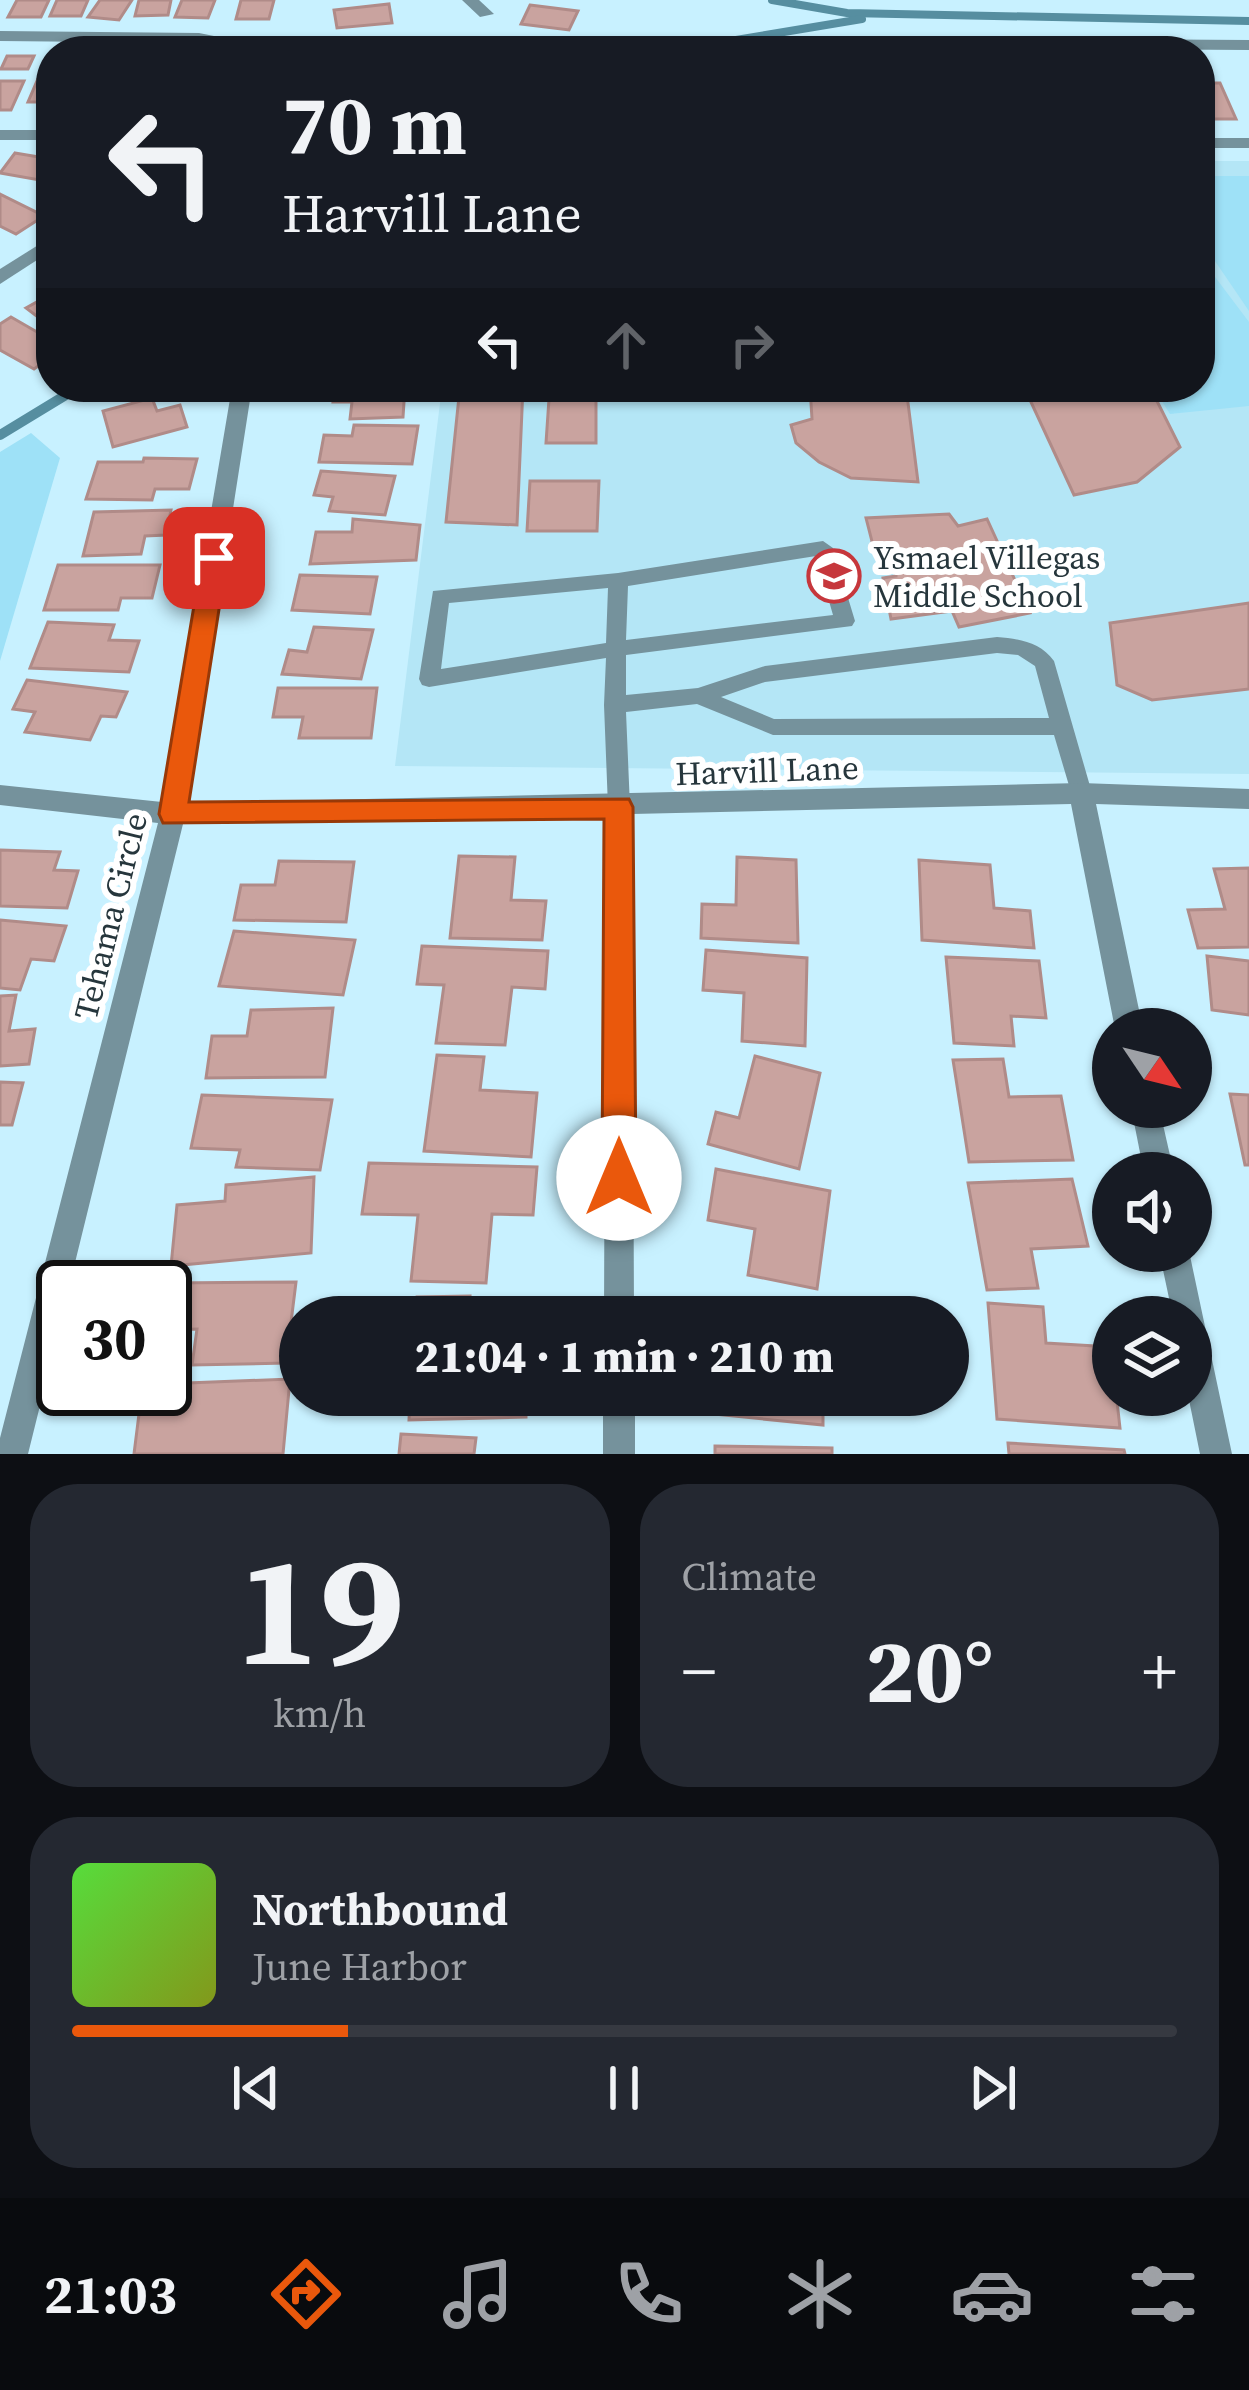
<!DOCTYPE html>
<meta charset="utf-8">
<style>
:root{--surface:#171b24;--page:#242831;--text:#f1f3f6;--muted:#9ea1a6;--line:#363941;--accent:#ea580c}
body{margin:0;font-family:"Source Serif 4",serif;background:var(--page);color:var(--text);height:100vh;display:flex;flex-direction:column;font-size:45px;white-space:nowrap}
*{box-sizing:border-box;margin:0}
p{font-size:39px;color:var(--muted)}
.icon{flex:none;width:66px;height:66px;fill:none;stroke:currentColor;stroke-width:2;stroke-linecap:round;stroke-linejoin:round}
.map{position:relative;height:1454px;overflow:hidden}
.drawer{display:flex;flex-direction:column;gap:30px;padding:30px;background:#0d0f14;flex:1}
.drawer>*{flex:none}
.top-card{position:absolute;left:36px;top:36px;width:1179px;height:366px;border-radius:48px;box-shadow:0 3px 9px #0004;background:#171b24;color:var(--text);overflow:hidden}
.needle{width:78px;rotate:125deg}
.buttons{position:absolute;left:1092px;top:1008px;display:grid;gap:24px}
.buttons a{display:grid;place-items:center;width:120px;height:120px;border-radius:50%;background:var(--surface);box-shadow:0 3px 9px #0004;font-size:60px}
.speed{position:absolute;left:36px;top:1260px;display:flex;gap:24px;font-size:60px;font-weight:700;text-align:center}
.speed>*{display:grid;place-content:center;width:156px;height:156px;border-radius:50%;background:var(--surface);box-shadow:0 3px 9px #0004;line-height:1}
.speed .limit{border:6px solid #111;border-radius:18px;background:#fff;color:#111}
.pin{position:absolute;display:grid;place-items:center;width:102px;height:102px;color:#fff;margin:-51px;border-radius:24px;box-shadow:0 6px 18px #0006}
.me{position:absolute;width:132px;margin:-66px;rotate:0deg;stroke-linejoin:round;filter:drop-shadow(0 0 9px #0008)}
.turn{display:flex;align-items:center;gap:42px;height:252px;padding:0 48px;font-size:54px}
.turn .icon{width:156px;height:156px;stroke-width:2.5}
.turn b{display:block;font-size:84px;line-height:102px}
.lanes{display:flex;align-items:center;height:114px;padding:0 48px;background:#0003;justify-content:center;gap:60px;direction:ltr}
.lanes .off{opacity:.35}
.big{font-size:90px;font-weight:800;line-height:1.1}
.drawer .card{flex:1;display:flex;flex-direction:column;justify-content:center;gap:18px;min-width:0;padding:0 42px;border-radius:48px;background:var(--page)}
.drawer .dial{align-items:center;gap:0}
.dial b{font-size:156px;line-height:1}
.song{display:flex;align-items:center;gap:36px}
.cover{width:144px;height:144px;border-radius:18px;background:linear-gradient(135deg,hsl(110 70% 55%),hsl(70 70% 35%))}
.played{height:12px;border-radius:6px;background:linear-gradient(90deg,var(--accent) 25%,var(--line) 25%)}
.keys{display:flex;justify-content:space-around;direction:ltr}
.heat{display:flex;justify-content:space-between;align-items:center;font-size:66px;direction:ltr}
.drawer .tiles{flex:1;display:grid;gap:30px;grid-template-columns:1fr 1fr}
.card:last-child{grid-column:span 2}
.trip{position:absolute;left:279px;top:1296px;width:690px;height:120px;border-radius:60px;background:var(--surface);box-shadow:0 3px 9px #0004;font-weight:800;line-height:120px;text-align:center}
.dock{display:flex;height:192px;justify-content:space-around;align-items:center;background:#090b0e;color:var(--muted)}
.dock .icon{width:84px;height:84px}
.dock .selected{color:var(--accent)}
.dock b{font-size:54px;color:var(--text)}
.map>svg:first-child{display:block}
.built{fill:#b4e6f6}
.green{fill:#9ee1f7}
.lines{fill:none;stroke-linecap:round;stroke-linejoin:round}
.stream-far1{stroke:#568ea0;stroke-width:8}
.stream{stroke:#568ea0;stroke-width:10}
.building{fill:#c9a39f;stroke:#b08b88;stroke-width:3}
.lane{fill:#75929c;fill-rule:evenodd}
.street{fill:#75929c;fill-rule:evenodd}
.route{fill:#ea580c;stroke:#983908;stroke-width:3}
.labels{text-anchor:middle;stroke-width:12;stroke-linejoin:round;paint-order:stroke}
.poi-label{font-size:33px;fill:#26363c;stroke:#fff;text-anchor:start}
.street-label{font-size:33px;fill:#26363c;stroke:#fff}
</style>
<div class="map">
<svg width="1249" height="1454" viewBox="0 0 1249 1454">
<rect width="100%" height="100%" fill="#c8f1ff"/>
<path class="built" d="M 1200,161 L 1249,161 L 1249,774 L 395,766 L 442,387 L 1200,387 Z"/>
<g class="green">
<path d="M 384,36 L 593,36 L 570,51 L 379,51 Z"/>
<path d="M 1200,176 L 1249,176 L 1249,311 L 1200,239 Z"/>
<path d="M 1200,257 L 1249,322 L 1249,406 L 1170,414 L 1153,387 L 1200,387 Z"/>
<path d="M 31,433 L 60,458 L 0,661 L 0,452 Z"/>
</g>
<g class="lines">
<g class="stream-far1">
<path d="M 772,0 L 847,13 L 1249,21"/>
<path d="M 670,51 L 862,19"/>
</g>
<path class="stream" d="M 0,435 L 79,387"/>
</g>
<g class="building">
<path d="M 17,0 L 49,0 L 41,17 L 8,17 Z"/>
<path d="M 57,0 L 88,0 L 81,16 L 50,16 Z"/>
<path d="M 100,0 L 132,0 L 119,20 L 88,17 Z"/>
<path d="M 139,0 L 171,0 L 168,15 L 135,16 Z"/>
<path d="M 182,0 L 215,0 L 208,18 L 175,17 Z"/>
<path d="M 241,0 L 274,0 L 269,19 L 236,19 Z"/>
<path d="M 389,4 L 392,23 L 337,28 L 334,10 Z"/>
<path d="M 530,5 L 578,11 L 569,30 L 521,24 Z"/>
<path d="M 315,40 L 363,40 L 361,51 L 312,51 Z"/>
<path d="M 776,41 L 825,43 L 825,51 L 776,51 Z"/>
<path d="M 7,56 L 34,56 L 28,69 L 1,69 Z"/>
<path d="M 40,74 L 51,74 L 51,102 L 28,102 Z"/>
<path d="M 0,81 L 24,81 L 11,110 L 0,110 Z"/>
<path d="M 1200,83 L 1220,83 L 1236,119 L 1203,119 Z"/>
<path d="M 15,153 L 51,159 L 51,182 L 0,173 Z"/>
<path d="M 0,194 L 44,216 L 16,234 L 0,226 Z"/>
<path d="M 51,294 L 51,327 L 26,308 Z"/>
<path d="M 11,317 L 51,340 L 51,357 L 34,369 L 0,350 L 0,324 Z"/>
<path d="M 335,387 L 405,387 L 403,417 L 350,419 L 352,402 L 333,402 Z"/>
<path d="M 460,387 L 523,387 L 517,525 L 446,522 Z"/>
<path d="M 540,387 L 604,387 L 603,396 L 539,396 Z"/>
<path d="M 810,387 L 906,387 L 918,482 L 851,478 L 819,462 L 796,443 L 791,425 L 812,419 Z"/>
<path d="M 1024,387 L 1150,387 L 1180,447 L 1137,482 L 1074,495 Z"/>
<path d="M 152,398 L 157,411 L 180,405 L 187,427 L 113,447 L 103,411 Z"/>
<path d="M 549,399 L 596,399 L 596,443 L 546,443 Z"/>
<path d="M 354,425 L 418,426 L 412,464 L 319,462 L 324,435 L 352,436 Z"/>
<path d="M 144,458 L 197,459 L 189,489 L 155,489 L 152,500 L 86,499 L 98,462 L 143,462 Z"/>
<path d="M 321,471 L 395,476 L 385,515 L 329,511 L 333,497 L 314,495 Z"/>
<path d="M 530,481 L 599,481 L 597,531 L 527,531 Z"/>
<path d="M 171,510 L 166,535 L 145,536 L 141,554 L 83,556 L 94,512 Z"/>
<path d="M 949,514 L 958,526 L 987,519 L 1030,613 L 959,627 L 952,611 L 891,619 L 883,578 L 896,576 L 896,563 L 876,557 L 866,518 Z"/>
<path d="M 353,519 L 420,525 L 416,560 L 310,564 L 316,532 L 352,532 Z"/>
<path d="M 58,565 L 160,565 L 152,598 L 121,598 L 118,610 L 44,610 Z"/>
<path d="M 300,575 L 377,577 L 370,614 L 292,610 Z"/>
<path d="M 1249,603 L 1249,689 L 1152,700 L 1117,685 L 1110,623 Z"/>
<path d="M 48,622 L 114,625 L 109,640 L 139,641 L 129,672 L 30,668 Z"/>
<path d="M 314,627 L 373,630 L 361,679 L 282,674 L 289,650 L 307,652 Z"/>
<path d="M 27,680 L 127,692 L 116,717 L 101,716 L 90,740 L 25,732 L 35,712 L 13,709 Z"/>
<path d="M 278,688 L 377,688 L 371,738 L 299,738 L 303,717 L 273,717 Z"/>
<path d="M 0,850 L 60,852 L 54,870 L 78,871 L 67,908 L 0,906 Z"/>
<path d="M 459,856 L 515,857 L 511,900 L 546,901 L 542,940 L 450,938 Z"/>
<path d="M 737,857 L 796,860 L 798,943 L 701,938 L 702,904 L 736,905 Z"/>
<path d="M 919,860 L 990,865 L 994,908 L 1030,911 L 1034,948 L 922,940 Z"/>
<path d="M 279,861 L 354,862 L 346,922 L 234,920 L 241,885 L 275,885 Z"/>
<path d="M 1249,868 L 1249,947 L 1198,948 L 1188,910 L 1225,909 L 1214,869 Z"/>
<path d="M 0,920 L 66,926 L 54,961 L 31,959 L 20,990 L 0,988 Z"/>
<path d="M 234,931 L 355,940 L 343,995 L 219,986 Z"/>
<path d="M 422,946 L 548,951 L 545,989 L 512,987 L 505,1045 L 436,1043 L 444,985 L 417,984 Z"/>
<path d="M 706,950 L 807,958 L 805,1046 L 742,1041 L 744,993 L 703,990 Z"/>
<path d="M 1207,956 L 1249,961 L 1249,1015 L 1212,1010 Z"/>
<path d="M 946,957 L 1039,961 L 1046,1018 L 1011,1016 L 1014,1046 L 954,1043 Z"/>
<path d="M 16,995 L 9,1031 L 35,1029 L 29,1064 L 0,1066 L 0,996 Z"/>
<path d="M 333,1008 L 325,1077 L 206,1078 L 212,1036 L 247,1036 L 251,1010 Z"/>
<path d="M 437,1055 L 484,1057 L 480,1090 L 537,1093 L 531,1157 L 424,1151 Z"/>
<path d="M 755,1056 L 820,1073 L 799,1169 L 708,1144 L 716,1112 L 739,1118 Z"/>
<path d="M 1003,1059 L 1009,1097 L 1061,1096 L 1073,1160 L 969,1162 L 953,1060 Z"/>
<path d="M 0,1082 L 23,1083 L 12,1125 L 0,1125 Z"/>
<path d="M 1230,1094 L 1249,1095 L 1249,1165 L 1245,1165 Z"/>
<path d="M 202,1095 L 332,1100 L 320,1170 L 236,1167 L 240,1150 L 191,1148 Z"/>
<path d="M 369,1163 L 537,1167 L 533,1215 L 492,1214 L 486,1283 L 411,1281 L 418,1215 L 362,1214 Z"/>
<path d="M 716,1169 L 830,1191 L 817,1289 L 748,1275 L 755,1229 L 708,1220 Z"/>
<path d="M 314,1177 L 311,1253 L 171,1266 L 177,1205 L 225,1201 L 226,1185 Z"/>
<path d="M 1072,1179 L 1088,1246 L 1031,1249 L 1038,1288 L 987,1290 L 968,1183 Z"/>
<path d="M 296,1282 L 286,1363 L 192,1365 L 197,1329 L 165,1330 L 168,1283 Z"/>
<path d="M 470,1296 L 469,1317 L 415,1317 L 417,1297 Z"/>
<path d="M 770,1298 L 824,1303 L 824,1317 L 769,1317 Z"/>
<path d="M 988,1303 L 1043,1307 L 1046,1343 L 1111,1347 L 1120,1428 L 997,1419 Z"/>
<path d="M 290,1379 L 283,1454 L 134,1454 L 140,1406 L 185,1404 L 188,1383 Z"/>
<path d="M 410,1395 L 526,1395 L 526,1417 L 409,1420 Z"/>
<path d="M 714,1395 L 823,1395 L 823,1425 L 713,1414 Z"/>
<path d="M 401,1434 L 476,1438 L 474,1454 L 399,1454 Z"/>
<path d="M 1008,1443 L 1124,1450 L 1125,1454 L 1009,1454 Z"/>
<path d="M 715,1446 L 832,1448 L 832,1454 L 715,1454 Z"/>
</g>
<g class="lines">
<path class="lane" d="M 823,541 L 833,548 L 855,621 L 852,626 L 626,655 L 626,695 L 698,688 L 765,666 L 997,637 C 1020,639 1040,642 1054,661 L 1092,793 L 1089,799 L 1081,802 L 1073,799 L 1054,735 L 773,735 L 697,704 L 626,712 L 630,807 L 627,813 L 619,816 L 611,813 L 608,807 L 604,705 L 606,658 L 429,687 L 422,685 L 419,679 L 433,591 L 618,573 ZM 816,556 L 833,615 L 626,640 L 628,586 ZM 608,588 L 606,643 L 441,669 L 449,603 ZM 997,653 L 1018,655 L 1035,666 L 1049,718 L 774,719 L 721,697 L 765,682 Z"/>
<g class="street">
<path d="M 462,0 L 479,0 L 494,14 L 480,17 Z"/>
<path d="M 0,31 L 199,33 L 224,38 L 231,51 L 215,51 L 212,45 L 199,43 L 0,41 Z"/>
<path d="M 917,38 L 1249,40 L 1249,50 L 919,48 L 889,51 Z"/>
<rect x="0" y="130" width="51" height="10"/>
<rect x="1200" y="138" width="49" height="10"/>
<path d="M 51,237 L 51,251 L 0,284 L 0,269 Z"/>
<path d="M 232,387 L 252,387 L 187,803 L 1081,783 L 1249,789 L 1249,809 L 1096,804 L 1143,1029 L 1115,1029 L 1071,804 L 632,814 L 634,1317 L 604,1317 L 606,814 L 183,824 L 69,1287 L 63,1287 L 63,1313 L 28,1454 L 0,1454 L 0,1438 L 158,823 L 0,805 L 0,785 L 162,802 Z"/>
<path d="M 1131,1107 L 1159,1107 L 1174,1173 L 1144,1173 Z"/>
<path d="M 1159,1251 L 1189,1251 L 1232,1454 L 1200,1454 L 1188,1395 L 1191,1317 L 1173,1317 Z"/>
<rect x="603" y="1395" width="32" height="59"/>
</g>
</g>
<path class="route" d="M 214,549 L 227,558 L 189,802 L 629,799 L 633,807 L 636,1178 L 631,1190 L 619,1195 L 607,1190 L 602,1178 L 604,819 L 163,823 L 159,814 L 202,558 Z"/>
<defs>
<g id="school-ring" transform="scale(2.7)"><circle r="9.5" fill="#fff" stroke="#c6373c" stroke-width="1.5"/><path d="M0-5L7-2L0 1L-7-2ZM-4 1L0 2.5L4 1V4Q0 6-4 4Z" fill="#c6373c"/></g>
</defs>
<g fill-rule="evenodd">
<use href="#school-ring" x="834" y="576"/>
</g>
<g class="labels">
<g class="poi-label">
<text x="873" y="569">Ysmael Villegas<tspan x="873" dy="38">Middle School</tspan></text>
</g>
<g class="street-label">
<text transform="translate(767 770) rotate(-2)" y="12">Harvill Lane</text>
<text transform="translate(110 916) rotate(-76)" y="12">Tehama Circle</text>
</g>
</g>
</svg>
<div class="buttons">
<a><svg class="needle" viewBox="-14 -14 28 28"><path d="M0-13l5 13h-10z" fill="#e53935"/><path d="M0 13l5-13h-10z" fill="#9ea1a6"/></svg></a>
<a><svg class="icon" aria-label="sound" viewBox="0 0 24 24"><path d="M4 9h4l5-4v14l-5-4H4zM17 9q2 3 0 6"/></svg></a>
<a><svg class="icon" aria-label="layers" viewBox="0 0 24 24"><path d="M12 4l9 5-9 5-9-5zM3 14l9 5 9-5"/></svg></a>
</div>
<div class="speed"><div class="limit">30</div></div>
<div class="pin" style="left:214px;top:558px;background:#d93025"><svg class="icon" aria-label="arrive" viewBox="0 0 24 24"><path d="M6 21V4h12l-3 4 3 4H6"/></svg></div>
<svg class="me" style="left:619px;top:1178px" viewBox="-20 -20 40 40"><circle r="19" fill="#fff"/><path d="M0-13L10 11 0 6-10 11z" fill="#ea580c"/></svg>
<div class="trip">21:04 · 1 min · 210 m</div>
<div class="top-card">
<div class="turn"><svg class="icon" aria-label="left" viewBox="0 0 24 24"><path d="M17 20v-9H6M10 6l-5 5 5 5"/></svg><div><b>70 m</b>Harvill Lane</div></div>
<div class="lanes"><svg class="icon" aria-label="left" viewBox="0 0 24 24"><path d="M17 20v-9H6M10 6l-5 5 5 5"/></svg><svg class="icon off" aria-label="ahead" viewBox="0 0 24 24"><path d="M12 20V5M6 11l6-6 6 6"/></svg><svg class="icon off" aria-label="right" viewBox="0 0 24 24"><path d="M7 20v-9h11M14 6l5 5-5 5"/></svg></div>
</div>
</div>
<section class="drawer">
<div class="tiles">
<div class="card dial"><b>19</b><p>km/h</p></div>
<div class="card"><p>Climate</p>
<div class="heat"><a>−</a><b class="big">20°</b><a>+</a></div>
</div>
<div class="card">
<div class="song"><i class="cover"></i><div><b>Northbound</b><p>June Harbor</p></div></div>
<div class="played"></div>
<div class="keys"><svg class="icon" aria-label="previous" viewBox="0 0 24 24"><path d="M18 5L8 12l10 7zM5 5v14"/></svg><svg class="icon" aria-label="pause" viewBox="0 0 24 24"><path d="M8 5v14M16 5v14"/></svg><svg class="icon" aria-label="next" viewBox="0 0 24 24"><path d="M6 5l10 7-10 7zM19 5v14"/></svg></div>
</div>
</div>
</section>
<nav class="dock">
<b>21:03</b>
<svg class="icon selected" aria-label="directions" viewBox="0 0 24 24"><path d="M12 3l9 9-9 9-9-9zM9 14v-3h6M13 9l2 2-2 2"/></svg>
<svg class="icon" aria-label="music" viewBox="0 0 24 24"><path d="M9 18V5l10-2v13"/><circle cx="6" cy="18" r="3"/><circle cx="16" cy="16" r="3"/></svg>
<svg class="icon" aria-label="phone" viewBox="0 0 24 24"><path d="M5 4h4l2 5-3 2q2 4 5 5l2-3 5 2v4C11 20 4 13 5 4z"/></svg>
<svg class="icon" aria-label="climate" viewBox="0 0 24 24"><path d="M12 3v18M4 7l16 10M4 17L20 7"/></svg>
<svg class="icon" aria-label="car" viewBox="0 0 24 24"><path d="M5 17H2v-5l4-1 3-4h7l3 4 3 1v5h-3M9 17h6M6 11h13"/><circle cx="7" cy="17" r="2"/><circle cx="17" cy="17" r="2"/></svg>
<svg class="icon" aria-label="filters" viewBox="0 0 24 24"><path d="M4 7h16M4 17h16"/><circle cx="9" cy="7" r="2"/><circle cx="15" cy="17" r="2"/></svg>
</nav>
